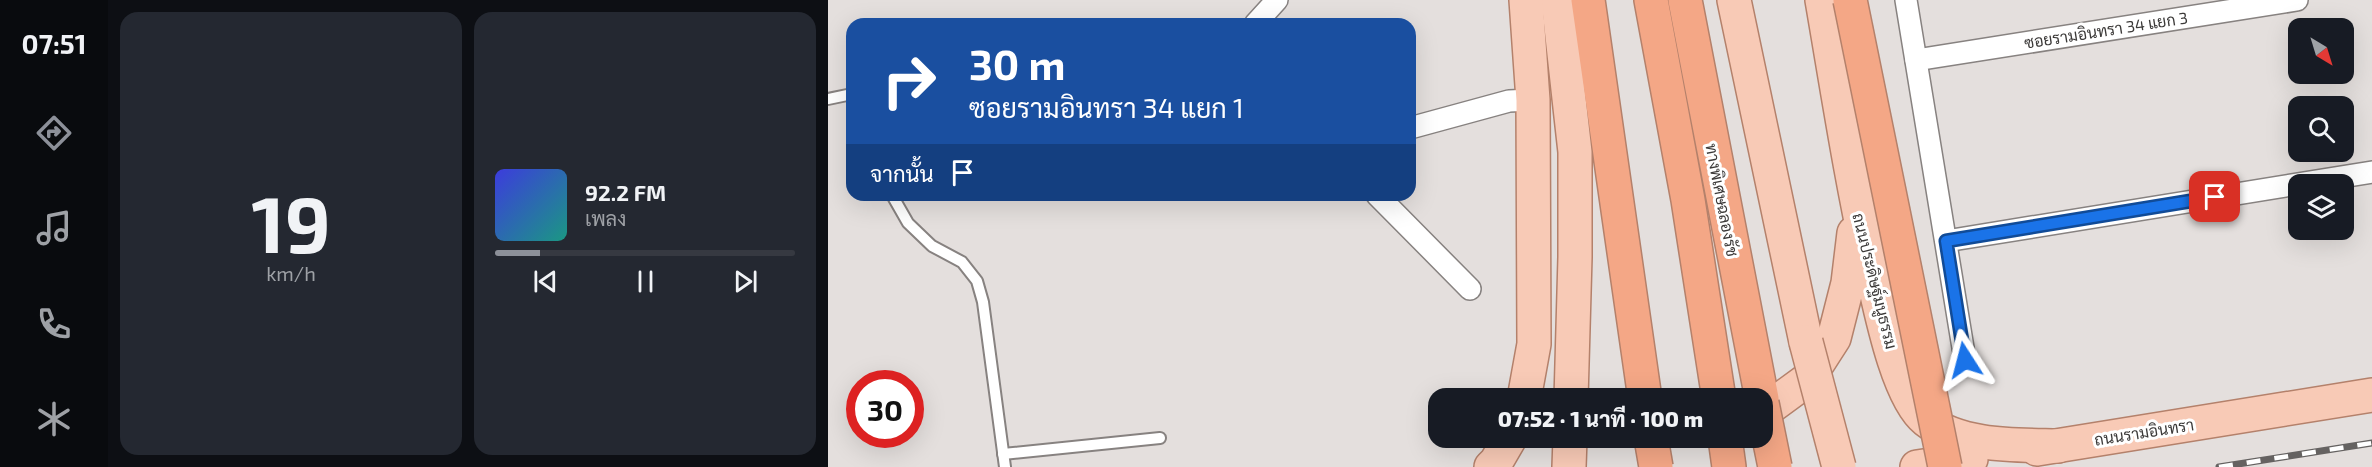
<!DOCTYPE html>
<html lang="th">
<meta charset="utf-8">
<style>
:root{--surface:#171b24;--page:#242831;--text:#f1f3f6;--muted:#9ea1a6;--line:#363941;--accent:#8c9099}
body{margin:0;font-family:"Exo 2",Sarabun,sans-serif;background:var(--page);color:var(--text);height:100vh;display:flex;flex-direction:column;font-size:22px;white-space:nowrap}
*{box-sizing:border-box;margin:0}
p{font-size:20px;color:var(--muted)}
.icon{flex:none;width:33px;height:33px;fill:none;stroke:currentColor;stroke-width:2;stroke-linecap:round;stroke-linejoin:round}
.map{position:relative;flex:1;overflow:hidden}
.panel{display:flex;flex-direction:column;gap:12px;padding:12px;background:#0d0f14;width:720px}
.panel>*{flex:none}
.banner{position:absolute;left:18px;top:18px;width:570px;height:183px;border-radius:18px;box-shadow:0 6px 24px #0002;background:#1a4fa0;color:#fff;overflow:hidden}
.needle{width:39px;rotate:142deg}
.fabs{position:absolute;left:1460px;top:18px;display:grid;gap:12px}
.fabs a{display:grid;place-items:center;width:66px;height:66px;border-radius:12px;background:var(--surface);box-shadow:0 6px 24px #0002;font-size:30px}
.speed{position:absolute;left:18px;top:370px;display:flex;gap:12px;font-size:30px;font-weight:700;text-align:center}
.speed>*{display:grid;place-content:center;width:78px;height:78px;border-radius:50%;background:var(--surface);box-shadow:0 6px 24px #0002;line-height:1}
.speed .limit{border:9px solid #d22;background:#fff;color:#111}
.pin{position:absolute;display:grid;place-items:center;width:51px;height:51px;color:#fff;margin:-26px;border-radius:12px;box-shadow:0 3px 9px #0006}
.me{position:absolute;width:66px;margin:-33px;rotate:351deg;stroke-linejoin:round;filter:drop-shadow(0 0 4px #0008)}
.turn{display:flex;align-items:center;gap:21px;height:126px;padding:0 24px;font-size:27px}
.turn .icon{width:78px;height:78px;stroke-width:2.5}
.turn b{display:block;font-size:42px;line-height:51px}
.then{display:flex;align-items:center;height:57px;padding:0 24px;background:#0003;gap:12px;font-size:22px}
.panel .card{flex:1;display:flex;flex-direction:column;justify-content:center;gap:9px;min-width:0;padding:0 21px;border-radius:18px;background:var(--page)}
.panel .dial{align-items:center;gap:0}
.dial b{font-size:78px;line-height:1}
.song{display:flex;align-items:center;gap:18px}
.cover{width:72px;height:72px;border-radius:9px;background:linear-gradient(135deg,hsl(240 70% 55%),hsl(170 70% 35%))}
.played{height:6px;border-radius:3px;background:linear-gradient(90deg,var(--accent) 15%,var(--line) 15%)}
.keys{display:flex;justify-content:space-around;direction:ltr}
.panel .tiles{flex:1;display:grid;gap:12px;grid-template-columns:repeat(2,1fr)}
.trip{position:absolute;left:600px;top:388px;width:345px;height:60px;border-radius:18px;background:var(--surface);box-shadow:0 6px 24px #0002;font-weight:800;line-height:60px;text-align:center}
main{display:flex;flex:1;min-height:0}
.tabs{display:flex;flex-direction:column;width:108px;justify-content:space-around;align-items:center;background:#090b0e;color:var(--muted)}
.tabs .icon{width:42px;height:42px}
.tabs .current{color:var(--accent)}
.tabs b{font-size:27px;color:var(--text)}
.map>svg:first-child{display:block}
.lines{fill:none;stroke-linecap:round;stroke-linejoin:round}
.service-casing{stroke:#878280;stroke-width:14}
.minor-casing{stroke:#878280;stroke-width:24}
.primary-casing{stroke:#b4816b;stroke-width:36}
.motorway-casing{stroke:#b4816b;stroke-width:36}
.service{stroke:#fff;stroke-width:10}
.minor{stroke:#fff;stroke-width:21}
.primary{stroke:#f8cab6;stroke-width:33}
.motorway{stroke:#f4a786;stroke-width:33}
.rail-casing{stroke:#656261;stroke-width:7}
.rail{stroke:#fff;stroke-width:4.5;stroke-dasharray:14;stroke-linecap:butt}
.primary-bridge-casing{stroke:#b4816b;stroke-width:36;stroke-linecap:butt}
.motorway-bridge-casing{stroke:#b4816b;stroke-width:36;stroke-linecap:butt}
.primary-bridge{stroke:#f8cab6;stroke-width:33}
.motorway-bridge{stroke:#f4a786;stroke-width:33}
.route-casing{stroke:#114b97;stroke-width:15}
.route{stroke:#1a73e8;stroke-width:10}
.labels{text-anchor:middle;stroke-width:6;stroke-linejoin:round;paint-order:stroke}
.street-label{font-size:16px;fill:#3c3a39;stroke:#fff}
</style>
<main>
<nav class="tabs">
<b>07:51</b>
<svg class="icon current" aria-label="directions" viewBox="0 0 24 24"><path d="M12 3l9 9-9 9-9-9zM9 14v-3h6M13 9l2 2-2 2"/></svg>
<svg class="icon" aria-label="music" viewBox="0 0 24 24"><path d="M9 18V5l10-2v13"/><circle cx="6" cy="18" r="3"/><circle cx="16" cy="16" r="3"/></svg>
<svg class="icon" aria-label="phone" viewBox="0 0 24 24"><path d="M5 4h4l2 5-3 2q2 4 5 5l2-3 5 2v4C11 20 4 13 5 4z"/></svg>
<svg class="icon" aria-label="climate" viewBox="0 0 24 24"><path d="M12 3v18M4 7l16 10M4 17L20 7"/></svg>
</nav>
<section class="panel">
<div class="tiles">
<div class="card dial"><b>19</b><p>km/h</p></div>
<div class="card">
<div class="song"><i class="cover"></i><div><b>92.2 FM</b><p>เพลง</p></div></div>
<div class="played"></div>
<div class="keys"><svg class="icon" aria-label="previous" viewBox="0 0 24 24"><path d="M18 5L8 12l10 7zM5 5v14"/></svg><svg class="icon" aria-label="pause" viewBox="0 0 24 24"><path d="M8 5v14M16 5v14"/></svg><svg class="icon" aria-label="next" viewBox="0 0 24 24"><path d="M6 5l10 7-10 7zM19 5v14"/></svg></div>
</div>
</div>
</section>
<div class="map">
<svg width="1544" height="467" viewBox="0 0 1544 467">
<rect width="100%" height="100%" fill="#e4dfdd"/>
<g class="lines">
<g class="service-casing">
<g id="service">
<path d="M 0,99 L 24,94"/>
<path d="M 64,195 L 80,223 L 104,246 L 134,262 L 149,281 L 155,302 L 177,467"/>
<path d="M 175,454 L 332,438"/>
</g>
</g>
<g class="minor-casing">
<g id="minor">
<path d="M 1078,0 L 1137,360"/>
<path d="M 427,24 L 449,0"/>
<path d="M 1088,60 L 1469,0"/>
<path d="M 582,128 L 681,101 L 705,100"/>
<path d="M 549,195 L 642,289"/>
<path d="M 1118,241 L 1544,172"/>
</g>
</g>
<g class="primary-casing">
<g id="primary">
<path d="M 730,0 L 747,152 L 747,257 L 743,399"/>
<path d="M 906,0 L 978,342"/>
<path d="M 994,0 C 1010,93 1024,185 1045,277 C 1053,312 1070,398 1098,420 C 1132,447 1189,445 1230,446"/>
<path d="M 696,399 L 706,344 L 705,100 L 698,0"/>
<path d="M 934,413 L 979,380 L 1006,338 L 1020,283 L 1026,233"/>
<path d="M 1209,449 L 1544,395"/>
<path d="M 663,467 L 668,462 L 682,438"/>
<path d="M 741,467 L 742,438"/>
<path d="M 1089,467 L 1143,459"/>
</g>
</g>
<g class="motorway-casing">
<g id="motorway">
<path d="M 760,0 L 817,399"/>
<path d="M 823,0 L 860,200 L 891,399"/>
<path d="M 857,0 L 934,399"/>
<path d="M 897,438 L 901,467"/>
</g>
</g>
<use href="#service" class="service"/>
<use href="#minor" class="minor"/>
<use href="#primary" class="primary"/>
<use href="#motorway" class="motorway"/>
<g class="rail-casing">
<path id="rail" d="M 1391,467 L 1544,443"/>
</g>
<use href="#rail" class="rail"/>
<g class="primary-bridge-casing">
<path id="primary-bridge" d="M 978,342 L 1011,467"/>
</g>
<g class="motorway-bridge-casing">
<g id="motorway-bridge">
<path d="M 1022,0 L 1117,467"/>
<path d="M 934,403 L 947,467"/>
<path d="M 823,438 L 828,467"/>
</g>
</g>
<use href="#primary-bridge" class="primary-bridge"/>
<use href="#motorway-bridge" class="motorway-bridge"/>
</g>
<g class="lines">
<g class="route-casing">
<path id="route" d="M 1137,360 L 1118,241 L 1387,197"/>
</g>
<use href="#route" class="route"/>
</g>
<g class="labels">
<g class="street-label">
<text transform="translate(1278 30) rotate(-9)" y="6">ซอยรามอินทรา 34 แยก 3</text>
<text transform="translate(894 200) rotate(79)" y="6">ทางพิเศษฉลองรัช</text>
<text transform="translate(1047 281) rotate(76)" y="6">ถนนประดิษฐ์มนูธรรม</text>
<text transform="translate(1316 432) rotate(-9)" y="6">ถนนรามอินทรา</text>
</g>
</g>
</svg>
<div class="fabs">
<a><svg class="needle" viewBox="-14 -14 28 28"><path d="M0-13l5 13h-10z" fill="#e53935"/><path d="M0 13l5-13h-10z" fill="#9ea1a6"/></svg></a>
<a><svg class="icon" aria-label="search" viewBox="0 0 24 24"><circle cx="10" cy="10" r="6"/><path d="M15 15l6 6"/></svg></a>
<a><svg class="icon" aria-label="layers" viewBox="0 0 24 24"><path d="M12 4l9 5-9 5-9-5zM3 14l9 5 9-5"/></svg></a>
</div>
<div class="speed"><div class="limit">30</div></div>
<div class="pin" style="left:1387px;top:197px;background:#d93025"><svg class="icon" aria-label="arrive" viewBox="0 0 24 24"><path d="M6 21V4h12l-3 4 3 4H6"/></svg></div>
<svg class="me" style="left:1137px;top:360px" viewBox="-20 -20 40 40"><path d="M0-17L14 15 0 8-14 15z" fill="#1a73e8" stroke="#fff" stroke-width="4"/></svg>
<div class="trip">07:52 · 1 นาที · 100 m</div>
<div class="banner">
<div class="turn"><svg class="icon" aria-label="right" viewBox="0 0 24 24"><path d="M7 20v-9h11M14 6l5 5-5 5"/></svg><div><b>30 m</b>ซอยรามอินทรา 34 แยก 1</div></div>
<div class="then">จากนั้น<svg class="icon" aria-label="arrive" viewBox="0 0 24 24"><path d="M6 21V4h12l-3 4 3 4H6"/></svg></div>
</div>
</div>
</main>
